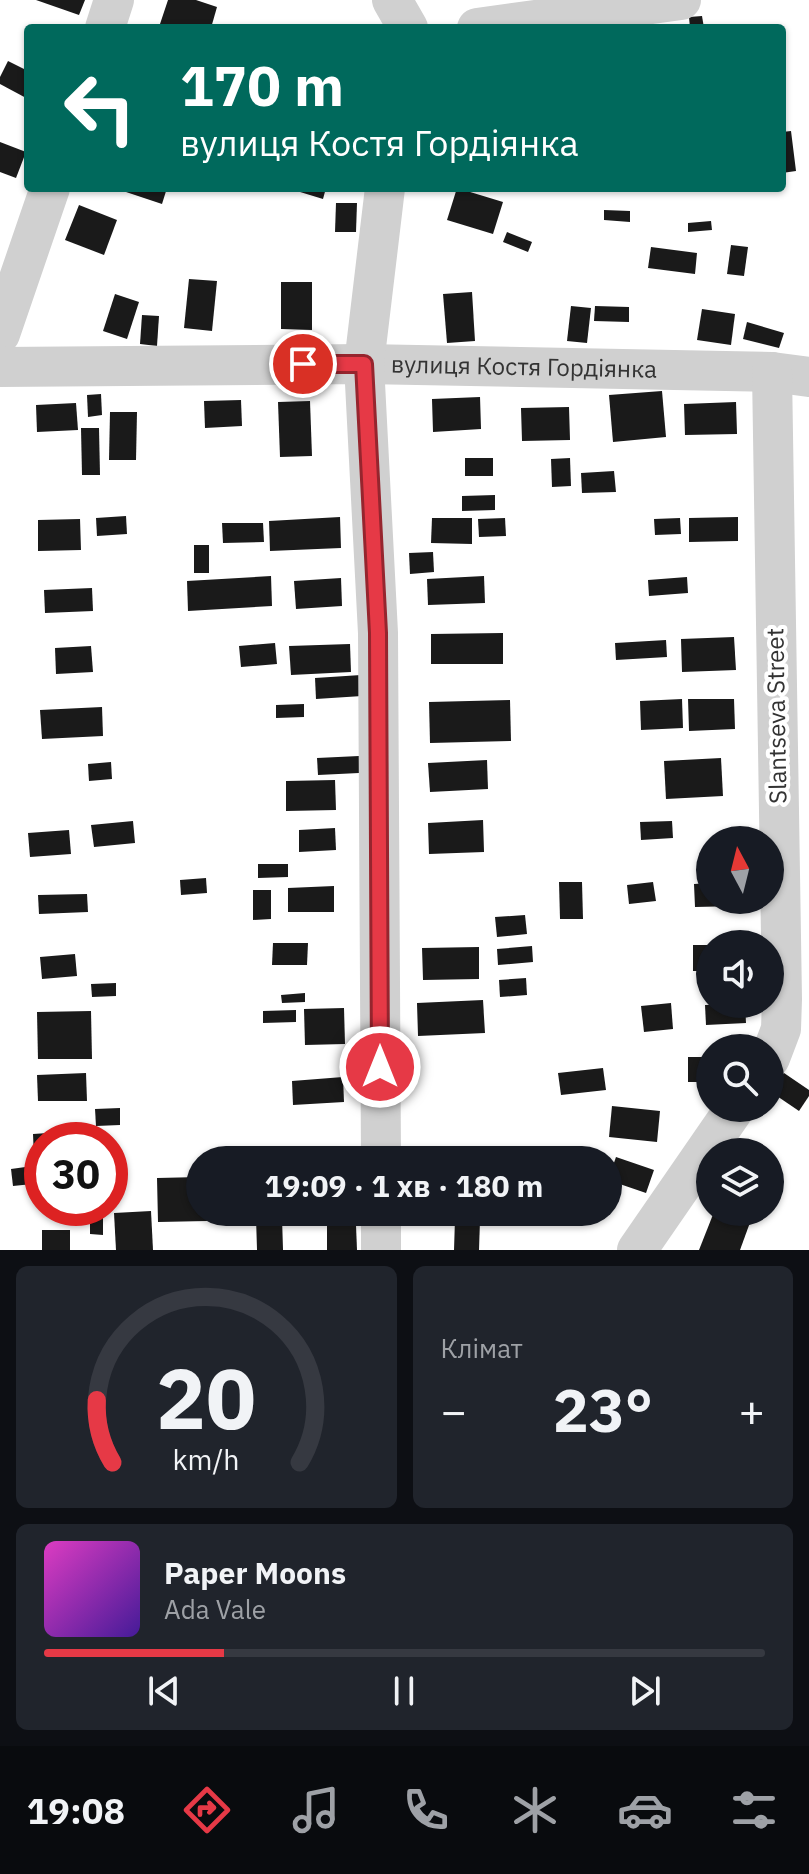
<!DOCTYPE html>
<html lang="uk">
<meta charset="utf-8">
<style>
:root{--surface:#171b24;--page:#20242c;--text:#f1f3f6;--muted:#9ea1a6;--line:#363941;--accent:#e63946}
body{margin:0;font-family:"IBM Plex Sans",sans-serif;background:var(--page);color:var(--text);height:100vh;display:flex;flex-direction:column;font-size:30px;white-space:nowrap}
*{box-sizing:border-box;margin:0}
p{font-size:26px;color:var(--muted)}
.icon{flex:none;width:44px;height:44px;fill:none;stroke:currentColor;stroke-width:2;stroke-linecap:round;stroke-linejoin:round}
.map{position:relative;height:1250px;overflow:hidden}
.sheet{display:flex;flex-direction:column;gap:16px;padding:16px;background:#0d0f14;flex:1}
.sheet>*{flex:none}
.banner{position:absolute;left:24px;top:24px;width:762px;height:168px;border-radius:8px;box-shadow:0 2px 6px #0004;background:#00695c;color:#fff;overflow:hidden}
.needle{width:52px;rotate:353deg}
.tools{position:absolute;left:696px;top:826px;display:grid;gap:16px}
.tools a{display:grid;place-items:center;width:88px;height:88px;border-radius:50%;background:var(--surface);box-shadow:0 2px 6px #0004;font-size:40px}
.speed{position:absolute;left:24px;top:1122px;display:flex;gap:16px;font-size:40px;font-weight:700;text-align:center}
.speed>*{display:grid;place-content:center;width:104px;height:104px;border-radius:50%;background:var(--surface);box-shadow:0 2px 6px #0004;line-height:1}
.speed .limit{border:12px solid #d22;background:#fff;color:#111}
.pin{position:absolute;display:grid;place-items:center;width:68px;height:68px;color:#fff;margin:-34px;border:4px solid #fff;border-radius:50%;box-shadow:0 2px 8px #0007}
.me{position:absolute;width:88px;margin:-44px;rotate:0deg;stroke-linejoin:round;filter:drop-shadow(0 0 6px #0008)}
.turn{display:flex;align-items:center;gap:28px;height:168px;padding:0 24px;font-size:36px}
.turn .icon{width:104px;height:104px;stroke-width:2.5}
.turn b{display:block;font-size:56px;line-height:68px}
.big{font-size:60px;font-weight:700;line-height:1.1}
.sheet .tile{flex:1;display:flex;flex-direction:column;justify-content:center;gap:12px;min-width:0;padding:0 28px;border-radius:12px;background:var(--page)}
.sheet .dial{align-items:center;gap:0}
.dial svg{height:208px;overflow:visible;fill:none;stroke:var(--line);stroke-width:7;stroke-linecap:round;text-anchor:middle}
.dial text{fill:var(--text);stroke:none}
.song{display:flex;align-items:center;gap:24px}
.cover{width:96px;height:96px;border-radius:12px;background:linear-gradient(135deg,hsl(310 70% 55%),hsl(260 70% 35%))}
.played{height:8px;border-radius:4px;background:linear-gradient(90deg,var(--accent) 25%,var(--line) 25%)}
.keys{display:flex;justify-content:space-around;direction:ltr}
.heat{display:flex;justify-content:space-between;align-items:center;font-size:44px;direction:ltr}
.sheet .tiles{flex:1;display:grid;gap:16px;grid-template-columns:1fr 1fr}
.tile:last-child{grid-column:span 2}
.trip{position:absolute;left:186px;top:1146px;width:436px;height:80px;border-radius:40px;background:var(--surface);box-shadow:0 2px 6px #0004;font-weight:700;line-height:80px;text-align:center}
.menu{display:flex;height:128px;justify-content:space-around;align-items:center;background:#090b0e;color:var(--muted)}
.menu .icon{width:56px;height:56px}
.menu .on{color:var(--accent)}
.menu b{font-size:36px;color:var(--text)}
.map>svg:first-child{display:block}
.building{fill:#1a1a1a}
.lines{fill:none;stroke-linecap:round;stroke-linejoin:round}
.minor{stroke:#d0d0d0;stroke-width:40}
.route-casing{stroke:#96252e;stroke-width:20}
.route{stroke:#e63946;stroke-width:14}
.labels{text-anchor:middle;stroke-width:8;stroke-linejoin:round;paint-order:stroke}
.street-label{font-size:24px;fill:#333;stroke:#fff}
</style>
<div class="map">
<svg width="809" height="1250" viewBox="0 0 809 1250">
<rect width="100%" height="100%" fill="#fff"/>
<g class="building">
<path d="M 36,0 L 85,0 L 79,15 Z"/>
<path d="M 168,0 L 196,0 L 217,7 L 211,28 L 172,28 L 160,24 Z"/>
<path d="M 702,16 L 704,28 L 690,28 L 689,17 Z"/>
<path d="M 8,61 L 28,71 L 28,99 L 0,84 L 0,77 Z"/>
<path d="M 791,131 L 796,171 L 782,173 L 782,132 Z"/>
<path d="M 0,142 L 26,152 L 16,178 L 0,172 Z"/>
<path d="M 114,188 L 167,188 L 162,204 Z"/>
<path d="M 287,188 L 326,188 L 323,199 Z"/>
<path d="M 457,188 L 503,202 L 493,234 L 447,220 Z"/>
<path d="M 336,203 L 357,203 L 356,232 L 335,232 Z"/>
<path d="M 79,205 L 117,220 L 104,255 L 65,240 Z"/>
<path d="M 604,210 L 630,211 L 630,222 L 604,220 Z"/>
<path d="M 711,221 L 712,230 L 688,232 L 688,223 Z"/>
<path d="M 507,232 L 532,242 L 528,252 L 503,242 Z"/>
<path d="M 731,245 L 748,247 L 744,276 L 727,274 Z"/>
<path d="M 651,247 L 697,253 L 695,274 L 648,268 Z"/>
<path d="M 189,279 L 217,281 L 212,331 L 184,328 Z"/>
<path d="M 281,282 L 312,282 L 312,330 L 281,329 Z"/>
<path d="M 472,292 L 475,341 L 447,343 L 443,294 Z"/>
<path d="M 115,294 L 139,302 L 127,339 L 103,331 Z"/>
<path d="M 571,306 L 591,308 L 587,343 L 567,341 Z"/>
<path d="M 595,306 L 629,307 L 629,322 L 594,321 Z"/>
<path d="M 702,309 L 735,314 L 731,345 L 697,340 Z"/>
<path d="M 142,315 L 159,316 L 157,346 L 140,344 Z"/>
<path d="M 747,322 L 784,333 L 779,348 L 743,339 Z"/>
<path d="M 662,391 L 666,437 L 613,442 L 609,395 Z"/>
<path d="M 101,394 L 102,415 L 88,417 L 87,395 Z"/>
<path d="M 480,397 L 481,429 L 433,432 L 432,399 Z"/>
<path d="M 241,400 L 242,426 L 205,428 L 204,401 Z"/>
<path d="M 310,401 L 312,456 L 280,457 L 278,402 Z"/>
<path d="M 736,402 L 737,434 L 685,435 L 684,404 Z"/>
<path d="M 76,403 L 78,430 L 37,432 L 36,405 Z"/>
<path d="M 569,407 L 570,440 L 522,441 L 521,408 Z"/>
<path d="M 110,412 L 137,412 L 136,460 L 109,460 Z"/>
<path d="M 81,428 L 99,428 L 100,475 L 82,475 Z"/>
<rect x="465" y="458" width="28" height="18"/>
<path d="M 570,458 L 571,486 L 552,487 L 551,459 Z"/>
<path d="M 614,471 L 616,492 L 582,493 L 581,473 Z"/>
<path d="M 495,495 L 495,510 L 462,511 L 462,496 Z"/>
<path d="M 126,516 L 127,534 L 97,536 L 96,518 Z"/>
<path d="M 340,517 L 341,548 L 270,551 L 269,521 Z"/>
<path d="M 738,517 L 738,541 L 689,542 L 689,518 Z"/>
<path d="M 432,518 L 472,518 L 472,544 L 431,543 Z"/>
<path d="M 505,518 L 506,536 L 479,537 L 478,519 Z"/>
<path d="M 680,518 L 681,534 L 655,535 L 654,519 Z"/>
<path d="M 80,519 L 81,550 L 38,551 L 38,520 Z"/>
<path d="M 222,523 L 263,523 L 264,542 L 223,543 Z"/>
<rect x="194" y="545" width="15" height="28"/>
<path d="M 433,552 L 434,572 L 410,574 L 409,553 Z"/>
<path d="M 271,576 L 272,606 L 188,611 L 187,581 Z"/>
<path d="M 484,576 L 485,603 L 428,605 L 427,579 Z"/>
<path d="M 687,577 L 688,593 L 649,596 L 648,580 Z"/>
<path d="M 341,578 L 342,606 L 296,609 L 294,581 Z"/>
<path d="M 92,588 L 93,611 L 45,613 L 44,590 Z"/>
<path d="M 503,633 L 503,664 L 431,664 L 431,634 Z"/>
<path d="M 734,637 L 736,670 L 682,672 L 681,639 Z"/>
<path d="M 666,640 L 667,657 L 616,660 L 615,643 Z"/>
<path d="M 275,643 L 277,664 L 241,667 L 239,646 Z"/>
<path d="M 350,644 L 351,672 L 291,675 L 289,646 Z"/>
<path d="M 91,646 L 93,672 L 56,674 L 55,648 Z"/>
<path d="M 361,675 L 362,696 L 316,699 L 315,678 Z"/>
<path d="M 682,699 L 683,728 L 641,730 L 640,701 Z"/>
<path d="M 688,699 L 734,699 L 735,729 L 689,731 Z"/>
<path d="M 510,700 L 511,741 L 430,743 L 429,702 Z"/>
<path d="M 304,704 L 304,717 L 276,718 L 276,705 Z"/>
<path d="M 102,707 L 103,736 L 42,739 L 40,710 Z"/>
<path d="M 359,756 L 359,773 L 318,775 L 317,758 Z"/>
<path d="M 721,758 L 723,796 L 666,799 L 664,761 Z"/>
<path d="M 487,760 L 488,789 L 430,792 L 428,763 Z"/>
<path d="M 111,762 L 112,779 L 89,781 L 88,764 Z"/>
<path d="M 335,780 L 336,810 L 286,811 L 286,781 Z"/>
<path d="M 483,820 L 484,852 L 429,854 L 428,823 Z"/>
<path d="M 133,821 L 135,843 L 94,847 L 91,825 Z"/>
<path d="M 672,821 L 673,838 L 641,840 L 640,822 Z"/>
<path d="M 335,828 L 336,850 L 299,852 L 299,830 Z"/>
<path d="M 69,830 L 71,854 L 30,857 L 28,833 Z"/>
<path d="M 258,864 L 288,864 L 288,877 L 258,878 Z"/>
<path d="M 206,878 L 207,893 L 181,895 L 180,880 Z"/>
<path d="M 559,882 L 582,882 L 583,919 L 560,919 Z"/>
<path d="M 653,882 L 656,901 L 629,904 L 627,885 Z"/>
<path d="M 710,883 L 710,900 L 738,900 L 738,906 L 695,907 L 694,884 Z"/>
<path d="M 334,886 L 334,912 L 288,912 L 288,888 Z"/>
<path d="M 253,890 L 271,890 L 271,919 L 253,920 Z"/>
<path d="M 87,894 L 88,912 L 39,914 L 38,895 Z"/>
<path d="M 525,915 L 527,934 L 497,937 L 495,917 Z"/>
<path d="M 273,943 L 308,943 L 307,965 L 272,965 Z"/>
<rect x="693" y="945" width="17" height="26"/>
<path d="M 532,946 L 533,962 L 498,965 L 497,949 Z"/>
<path d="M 479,947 L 479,979 L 423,980 L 422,948 Z"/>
<path d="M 75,954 L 77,976 L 42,979 L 40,957 Z"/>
<path d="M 526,978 L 527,995 L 500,997 L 499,980 Z"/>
<path d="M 116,983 L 116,996 L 92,997 L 91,984 Z"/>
<path d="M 305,993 L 305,1002 L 282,1003 L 281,995 Z"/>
<path d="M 483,1000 L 485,1033 L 418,1036 L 417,1003 Z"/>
<path d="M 671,1003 L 673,1029 L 644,1032 L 641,1006 Z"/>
<path d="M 745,1004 L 746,1023 L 706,1025 L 705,1005 Z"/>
<path d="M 344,1008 L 345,1044 L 305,1045 L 304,1009 Z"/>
<path d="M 296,1010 L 296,1022 L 263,1023 L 263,1011 Z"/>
<path d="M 91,1011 L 92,1059 L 38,1059 L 37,1012 Z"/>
<rect x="688" y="1057" width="22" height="25"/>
<path d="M 603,1068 L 606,1090 L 561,1095 L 558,1073 Z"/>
<path d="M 86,1073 L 87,1101 L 38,1101 L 37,1075 Z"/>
<path d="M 784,1073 L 809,1090 L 809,1096 L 799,1111 L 771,1092 Z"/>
<path d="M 343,1077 L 344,1102 L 293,1105 L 292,1081 Z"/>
<path d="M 612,1106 L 660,1111 L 657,1142 L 609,1137 Z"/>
<path d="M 120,1108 L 120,1125 L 96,1126 L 95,1109 Z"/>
<path d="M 78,1131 L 78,1140 L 42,1140 L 42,1157 L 34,1158 L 33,1134 Z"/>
<path d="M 616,1157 L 654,1170 L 646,1193 L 608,1180 Z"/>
<path d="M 40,1165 L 42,1183 L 13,1186 L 11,1169 Z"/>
<path d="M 200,1177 L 200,1212 L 206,1212 L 207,1221 L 158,1222 L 157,1178 Z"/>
<path d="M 49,1208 L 73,1208 L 74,1214 L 49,1216 Z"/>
<path d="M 151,1211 L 153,1250 L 116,1250 L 114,1213 Z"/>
<path d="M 90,1212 L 103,1212 L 103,1235 L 90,1234 Z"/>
<path d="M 216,1212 L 227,1212 L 228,1224 L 217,1224 Z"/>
<path d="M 714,1212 L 740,1212 L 752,1217 L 740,1250 L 699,1250 Z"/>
<path d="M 256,1217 L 282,1217 L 283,1250 L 257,1250 Z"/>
<path d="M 455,1219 L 480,1220 L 479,1250 L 454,1250 Z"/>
<path d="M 356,1225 L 357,1250 L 327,1250 L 327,1226 Z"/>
<rect x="42" y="1230" width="28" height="20"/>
</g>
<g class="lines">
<g class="minor">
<path d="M 392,0 L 408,28"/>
<path d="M 105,28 L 114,0"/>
<path d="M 477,28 L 681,0"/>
<path d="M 0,334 L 50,188"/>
<path id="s1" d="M 0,367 L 364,364 L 772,372 L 809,377"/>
<path d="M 770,1058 L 781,1029 L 782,999 L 772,372"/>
<path d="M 381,1160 L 378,633 L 364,364 L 385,188"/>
<path d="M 381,1212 L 381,1250"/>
<path d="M 637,1250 L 735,1108"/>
</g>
</g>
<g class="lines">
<g class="route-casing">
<path id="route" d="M 303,364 L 364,364 L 378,633 L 380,1067"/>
</g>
<use href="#route" class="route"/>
</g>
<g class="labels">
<g class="street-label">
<text dy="8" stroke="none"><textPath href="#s1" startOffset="524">вулиця Костя Гордіянка</textPath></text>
<text transform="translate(777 716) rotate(-91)" y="8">Slantseva Street</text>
</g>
</g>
</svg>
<div class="tools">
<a><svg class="needle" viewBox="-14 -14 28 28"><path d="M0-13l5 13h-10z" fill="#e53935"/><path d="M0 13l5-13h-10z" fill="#9ea1a6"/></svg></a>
<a><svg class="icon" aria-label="sound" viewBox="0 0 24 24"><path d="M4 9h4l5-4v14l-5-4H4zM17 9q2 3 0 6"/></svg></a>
<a><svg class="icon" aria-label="search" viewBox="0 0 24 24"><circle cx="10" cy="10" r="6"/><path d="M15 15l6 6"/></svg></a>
<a><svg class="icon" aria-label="layers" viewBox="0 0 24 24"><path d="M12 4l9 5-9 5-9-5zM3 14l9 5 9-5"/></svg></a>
</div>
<div class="speed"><div class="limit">30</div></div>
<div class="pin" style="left:303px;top:364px;background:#d93025"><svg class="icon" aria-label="arrive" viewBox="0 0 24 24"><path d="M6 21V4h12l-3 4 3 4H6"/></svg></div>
<svg class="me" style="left:380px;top:1067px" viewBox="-20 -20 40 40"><circle r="17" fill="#e63946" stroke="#fff" stroke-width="3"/><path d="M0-11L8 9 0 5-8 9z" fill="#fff"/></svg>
<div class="trip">19:09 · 1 хв · 180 m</div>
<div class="banner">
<div class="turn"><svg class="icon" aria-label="left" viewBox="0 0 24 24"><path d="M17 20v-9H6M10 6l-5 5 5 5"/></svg><div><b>170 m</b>вулиця Костя Гордіянка</div></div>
</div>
</div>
<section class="sheet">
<div class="tiles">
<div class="tile dial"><svg viewBox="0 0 100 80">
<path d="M14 69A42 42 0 1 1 86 69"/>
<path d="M14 69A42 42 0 0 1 8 45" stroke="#e63946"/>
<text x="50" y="56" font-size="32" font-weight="700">20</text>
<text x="50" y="72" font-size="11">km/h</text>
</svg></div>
<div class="tile"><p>Клімат</p>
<div class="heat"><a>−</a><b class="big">23°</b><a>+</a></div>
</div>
<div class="tile">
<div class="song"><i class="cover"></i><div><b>Paper Moons</b><p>Ada Vale</p></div></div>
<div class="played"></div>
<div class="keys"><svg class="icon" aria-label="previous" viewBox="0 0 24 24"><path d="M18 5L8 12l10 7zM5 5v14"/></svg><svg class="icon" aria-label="pause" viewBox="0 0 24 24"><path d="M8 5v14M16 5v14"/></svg><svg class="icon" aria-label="next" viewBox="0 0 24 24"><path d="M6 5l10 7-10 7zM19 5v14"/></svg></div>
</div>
</div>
</section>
<nav class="menu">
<b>19:08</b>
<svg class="icon on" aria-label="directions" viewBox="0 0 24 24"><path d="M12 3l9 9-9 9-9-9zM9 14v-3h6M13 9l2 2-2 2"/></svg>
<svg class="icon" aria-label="music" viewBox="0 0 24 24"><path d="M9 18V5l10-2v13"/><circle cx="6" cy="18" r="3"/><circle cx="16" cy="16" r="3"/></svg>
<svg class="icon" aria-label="phone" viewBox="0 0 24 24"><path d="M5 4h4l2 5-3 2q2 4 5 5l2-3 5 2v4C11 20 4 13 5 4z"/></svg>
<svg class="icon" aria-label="climate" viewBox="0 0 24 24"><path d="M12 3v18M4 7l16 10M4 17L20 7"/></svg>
<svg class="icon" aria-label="car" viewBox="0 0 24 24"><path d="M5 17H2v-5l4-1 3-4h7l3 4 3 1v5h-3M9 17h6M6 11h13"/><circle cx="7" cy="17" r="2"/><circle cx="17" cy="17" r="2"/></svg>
<svg class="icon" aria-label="filters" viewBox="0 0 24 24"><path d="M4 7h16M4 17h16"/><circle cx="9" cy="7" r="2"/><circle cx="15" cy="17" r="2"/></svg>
</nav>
